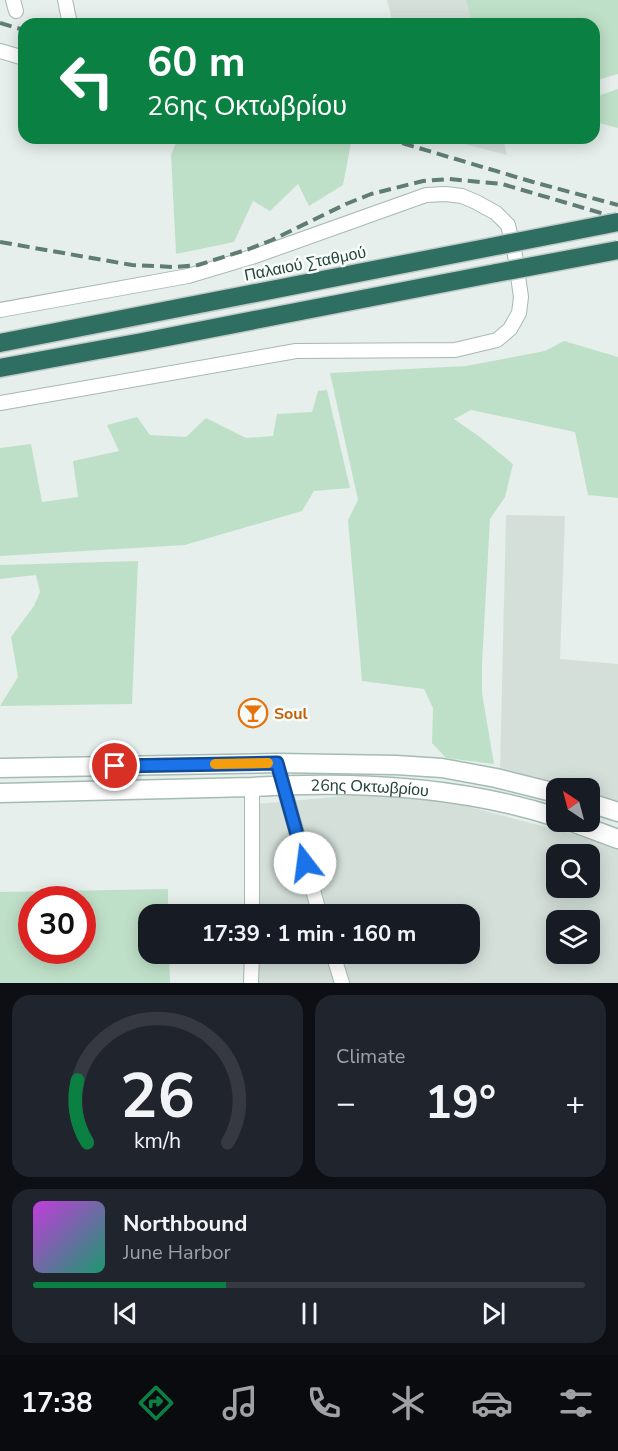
<!DOCTYPE html>
<meta charset="utf-8">
<style>
:root{--surface:#171b24;--page:#20242c;--text:#f1f3f6;--muted:#9ea1a6;--line:#363941;--accent:#0b8043}
body{margin:0;font-family:"Nunito Sans",sans-serif;background:var(--page);color:var(--text);height:100vh;display:flex;flex-direction:column;font-size:22px;white-space:nowrap}
*{box-sizing:border-box;margin:0}
p{font-size:20px;color:var(--muted)}
.icon{flex:none;width:33px;height:33px;fill:none;stroke:currentColor;stroke-width:2;stroke-linecap:round;stroke-linejoin:round}
.map{position:relative;height:983px;overflow:hidden}
.side{display:flex;flex-direction:column;gap:12px;padding:12px;background:#0d0f14;flex:1}
.side>*{flex:none}
.banner{position:absolute;left:18px;top:18px;width:582px;height:126px;border-radius:18px;box-shadow:0 3px 15px #0003;background:#0b8043;color:#fff;overflow:hidden}
.needle{width:39px;rotate:324deg}
.tools{position:absolute;left:546px;top:778px;display:grid;gap:12px}
.tools a{display:grid;place-items:center;width:54px;height:54px;border-radius:12px;background:var(--surface);box-shadow:0 3px 15px #0003;font-size:30px}
.speed{position:absolute;left:18px;top:886px;display:flex;gap:12px;font-size:30px;font-weight:700;text-align:center}
.speed>*{display:grid;place-content:center;width:78px;height:78px;border-radius:50%;background:var(--surface);box-shadow:0 3px 15px #0003;line-height:1}
.speed .limit{border:9px solid #d22;background:#fff;color:#111}
.pin{position:absolute;display:grid;place-items:center;width:51px;height:51px;color:#fff;margin:-26px;border:3px solid #fff;border-radius:50%;box-shadow:0 2px 6px #0007}
.me{position:absolute;width:66px;margin:-33px;rotate:345deg;stroke-linejoin:round;filter:drop-shadow(0 0 4px #0008)}
.turn{display:flex;align-items:center;gap:21px;height:126px;padding:0 30px;font-size:27px}
.turn .icon{width:78px;height:78px;stroke-width:2.5}
.turn b{display:block;font-size:42px;line-height:51px}
.big{font-size:45px;font-weight:700;line-height:1.1}
.side .widget{flex:1;display:flex;flex-direction:column;justify-content:center;gap:9px;min-width:0;padding:0 21px;border-radius:18px;background:var(--page)}
.side .dial{align-items:center;gap:0}
.dial svg{height:156px;overflow:visible;fill:none;stroke:var(--line);stroke-width:7;stroke-linecap:round;text-anchor:middle}
.dial text{fill:var(--text);stroke:none}
.song{display:flex;align-items:center;gap:18px}
.cover{width:72px;height:72px;border-radius:9px;background:linear-gradient(135deg,hsl(290 70% 55%),hsl(160 70% 35%))}
.played{height:6px;border-radius:3px;background:linear-gradient(90deg,var(--accent) 35%,var(--line) 35%)}
.keys{display:flex;justify-content:space-around;direction:ltr}
.heat{display:flex;justify-content:space-between;align-items:center;font-size:33px;direction:ltr}
.side .tiles{flex:1;display:grid;gap:12px;grid-template-columns:1fr 1fr}
.widget:last-child{grid-column:span 2}
.trip{position:absolute;left:138px;top:904px;width:342px;height:60px;border-radius:18px;background:var(--surface);box-shadow:0 3px 15px #0003;font-weight:700;line-height:60px;text-align:center}
.tab-bar{display:flex;height:96px;justify-content:space-around;align-items:center;background:#090b0e;color:var(--muted)}
.tab-bar .icon{width:42px;height:42px}
.tab-bar .selected{color:var(--accent)}
.tab-bar b{font-size:27px;color:var(--text)}
.map>svg:first-child{display:block}
.built{fill:#d4dfda;fill-rule:evenodd}
.green{fill:#bfe0c8;fill-rule:evenodd}
.lines{fill:none;stroke-linecap:round;stroke-linejoin:round}
.street-casing{stroke:#a8b8b2;stroke-width:16}
.secondary-casing{stroke:#a4bbb3;stroke-width:21}
.highway-casing{stroke:#c2cac8;stroke-width:21}
.street{stroke:#fff;stroke-width:14}
.secondary{stroke:#fff;stroke-width:18}
.highway{stroke:#2f6f62;stroke-width:18}
.rail{stroke:#5f7d75;stroke-width:4;stroke-dasharray:12 6;stroke-linecap:butt}
.highway-bridge-casing{stroke:#c2cac8;stroke-width:21;stroke-linecap:butt}
.highway-bridge{stroke:#2f6f62;stroke-width:18}
.route-casing{stroke:#114b97;stroke-width:15}
.route{stroke:#1a73e8;stroke-width:10}
.slow{stroke:#f59e0b;stroke-width:10}
.labels{text-anchor:middle;stroke-width:5;stroke-linejoin:round;paint-order:stroke}
.street-label{font-size:16px;fill:#24423a;stroke:#f7fbf9}
.food-label{font-size:16px;font-weight:bold;fill:#c56008;stroke:#f7fbf9;text-anchor:start}
</style>
<div class="map">
<svg width="618" height="983" viewBox="0 0 618 983">
<rect width="100%" height="100%" fill="#e6efeb"/>
<g class="built">
<path d="M 387,0 L 468,0 L 474,24 L 393,24 Z"/>
<path d="M 441,138 L 503,138 L 507,155 Z"/>
<path d="M 506,515 L 565,516 L 560,659 L 618,664 L 618,803 L 590,794 L 590,789 L 571,789 L 534,778 L 500,772 Z"/>
<path d="M 378,793 L 462,805 L 618,846 L 618,983 L 253,983 L 254,954 L 470,954 L 470,915 L 255,915 L 257,804 ZM 556,855 L 590,855 L 590,888 L 556,888 ZM 556,921 L 590,921 L 590,954 L 556,954 Z"/>
</g>
<g class="green">
<path d="M 466,0 L 618,0 L 618,74 L 594,81 L 594,24 L 473,24 Z"/>
<path d="M 618,89 L 618,128 L 599,123 L 598,96 Z"/>
<path d="M 178,138 L 326,138 L 351,143 L 343,185 L 309,206 L 298,184 L 270,211 L 253,201 L 234,242 L 176,254 L 171,155 Z"/>
<path d="M 564,341 L 618,357 L 618,498 L 588,495 L 575,432 L 471,410 L 454,419 L 480,437 L 513,464 L 505,497 L 490,519 L 482,664 L 482,693 L 494,764 L 446,758 L 432,743 L 433,708 L 424,689 L 362,681 L 348,520 L 358,500 L 330,373 L 466,366 L 545,351 Z"/>
<path d="M 327,390 L 350,488 L 314,491 L 302,511 L 185,545 L 0,556 L 0,448 L 31,444 L 42,502 L 78,497 L 73,461 L 119,451 L 107,425 L 137,417 L 150,435 L 186,437 L 206,418 L 246,438 L 273,436 L 277,414 L 312,412 L 318,391 Z"/>
<path d="M 138,561 L 132,704 L 0,706 L 18,677 L 11,637 L 34,606 L 40,592 L 36,575 L 0,579 L 0,565 Z"/>
<path d="M 168,889 L 168,915 L 148,915 L 148,954 L 169,954 L 170,983 L 0,983 L 0,892 ZM 32,900 L 82,900 L 82,951 L 32,951 Z"/>
</g>
<g class="lines">
<g class="street-casing">
<g id="street">
<path d="M 13,0 L 16,11"/>
<path d="M 65,0 L 70,24"/>
<path d="M 0,51 L 24,58"/>
<path d="M 0,310 L 188,276 L 255,256 L 426,195 L 446,194 L 462,196 L 476,202 L 496,213 L 508,225 L 515,255 L 521,297 L 519,313 L 510,329 L 497,340 L 455,350 L 296,351 L 0,403"/>
<path d="M 277,763 L 320,915"/>
<path d="M 252,787 L 252,915"/>
<path d="M 333,954 L 342,983"/>
<path d="M 251,983 L 252,954"/>
</g>
</g>
<g class="secondary-casing">
<g id="secondary">
<path d="M 0,768 L 277,763 L 396,765 L 442,768 L 496,778 L 556,793"/>
<path id="s1" d="M 0,793 L 252,787 C 352,781 460,786 556,817"/>
<path d="M 590,803 L 618,812"/>
<path d="M 572,822 L 618,839"/>
</g>
</g>
<g class="highway-casing">
<g id="highway">
<path d="M 0,343 L 491,247"/>
<path d="M 0,368 L 142,342 L 496,273"/>
</g>
</g>
<use href="#street" class="street"/>
<use href="#secondary" class="secondary"/>
<use href="#highway" class="highway"/>
<g class="rail">
<path d="M 0,23 L 24,30"/>
<path d="M 385,138 L 533,182 L 618,205"/>
<path d="M 0,242 L 132,265 L 174,267 L 198,265 L 249,249 L 272,240 L 346,204 L 371,194 L 423,181 L 449,179 L 502,184 L 618,218"/>
</g>
<g class="highway-bridge-casing">
<g id="highway-bridge">
<path d="M 491,247 L 618,222"/>
<path d="M 496,273 L 618,250"/>
</g>
</g>
<use href="#highway-bridge" class="highway-bridge"/>
</g>
<g class="lines">
<g class="route-casing">
<path id="route" d="M 115,766 L 277,763 L 305,863"/>
</g>
<use href="#route" class="route"/>
<path class="slow" d="M 215,764 L 268,763"/>
</g>
<defs>
<g id="bar-ring" transform="scale(1.5)"><circle r="9.5" fill="#f7fbf9" stroke="#e8710a" stroke-width="1.5"/><path d="M-6-5H6L.8 .8V4.5H3.5V6h-7V4.5H-.8V.8Z" fill="#e8710a"/></g>
</defs>
<g fill-rule="evenodd">
<use href="#bar-ring" x="253" y="713"/>
</g>
<g class="labels">
<g class="street-label">
<text transform="translate(305 263) rotate(-11)" y="6">Παλαιού Σταθμού</text>
<text dy="6" stroke="none"><textPath href="#s1" startOffset="370">26ης Οκτωβρίου</textPath></text>
</g>
<g class="food-label">
<text x="274" y="719">Soul</text>
</g>
</g>
</svg>
<div class="tools">
<a><svg class="needle" viewBox="-14 -14 28 28"><path d="M0-13l5 13h-10z" fill="#e53935"/><path d="M0 13l5-13h-10z" fill="#9ea1a6"/></svg></a>
<a><svg class="icon" aria-label="search" viewBox="0 0 24 24"><circle cx="10" cy="10" r="6"/><path d="M15 15l6 6"/></svg></a>
<a><svg class="icon" aria-label="layers" viewBox="0 0 24 24"><path d="M12 4l9 5-9 5-9-5zM3 14l9 5 9-5"/></svg></a>
</div>
<div class="speed"><div class="limit">30</div></div>
<div class="pin" style="left:115px;top:766px;background:#d93025"><svg class="icon" aria-label="arrive" viewBox="0 0 24 24"><path d="M6 21V4h12l-3 4 3 4H6"/></svg></div>
<svg class="me" style="left:305px;top:863px" viewBox="-20 -20 40 40"><circle r="19" fill="#fff"/><path d="M0-13L10 11 0 6-10 11z" fill="#1a73e8"/></svg>
<div class="trip">17:39 · 1 min · 160 m</div>
<div class="banner">
<div class="turn"><svg class="icon" aria-label="left" viewBox="0 0 24 24"><path d="M17 20v-9H6M10 6l-5 5 5 5"/></svg><div><b>60 m</b>26ης Οκτωβρίου</div></div>
</div>
</div>
<section class="side">
<div class="tiles">
<div class="widget dial"><svg viewBox="0 0 100 80">
<path d="M14 69A42 42 0 1 1 86 69"/>
<path d="M14 69A42 42 0 0 1 9 37" stroke="#0b8043"/>
<text x="50" y="56" font-size="32" font-weight="700">26</text>
<text x="50" y="72" font-size="11">km/h</text>
</svg></div>
<div class="widget"><p>Climate</p>
<div class="heat"><a>−</a><b class="big">19°</b><a>+</a></div>
</div>
<div class="widget">
<div class="song"><i class="cover"></i><div><b>Northbound</b><p>June Harbor</p></div></div>
<div class="played"></div>
<div class="keys"><svg class="icon" aria-label="previous" viewBox="0 0 24 24"><path d="M18 5L8 12l10 7zM5 5v14"/></svg><svg class="icon" aria-label="pause" viewBox="0 0 24 24"><path d="M8 5v14M16 5v14"/></svg><svg class="icon" aria-label="next" viewBox="0 0 24 24"><path d="M6 5l10 7-10 7zM19 5v14"/></svg></div>
</div>
</div>
</section>
<nav class="tab-bar">
<b>17:38</b>
<svg class="icon selected" aria-label="directions" viewBox="0 0 24 24"><path d="M12 3l9 9-9 9-9-9zM9 14v-3h6M13 9l2 2-2 2"/></svg>
<svg class="icon" aria-label="music" viewBox="0 0 24 24"><path d="M9 18V5l10-2v13"/><circle cx="6" cy="18" r="3"/><circle cx="16" cy="16" r="3"/></svg>
<svg class="icon" aria-label="phone" viewBox="0 0 24 24"><path d="M5 4h4l2 5-3 2q2 4 5 5l2-3 5 2v4C11 20 4 13 5 4z"/></svg>
<svg class="icon" aria-label="climate" viewBox="0 0 24 24"><path d="M12 3v18M4 7l16 10M4 17L20 7"/></svg>
<svg class="icon" aria-label="car" viewBox="0 0 24 24"><path d="M5 17H2v-5l4-1 3-4h7l3 4 3 1v5h-3M9 17h6M6 11h13"/><circle cx="7" cy="17" r="2"/><circle cx="17" cy="17" r="2"/></svg>
<svg class="icon" aria-label="filters" viewBox="0 0 24 24"><path d="M4 7h16M4 17h16"/><circle cx="9" cy="7" r="2"/><circle cx="15" cy="17" r="2"/></svg>
</nav>
